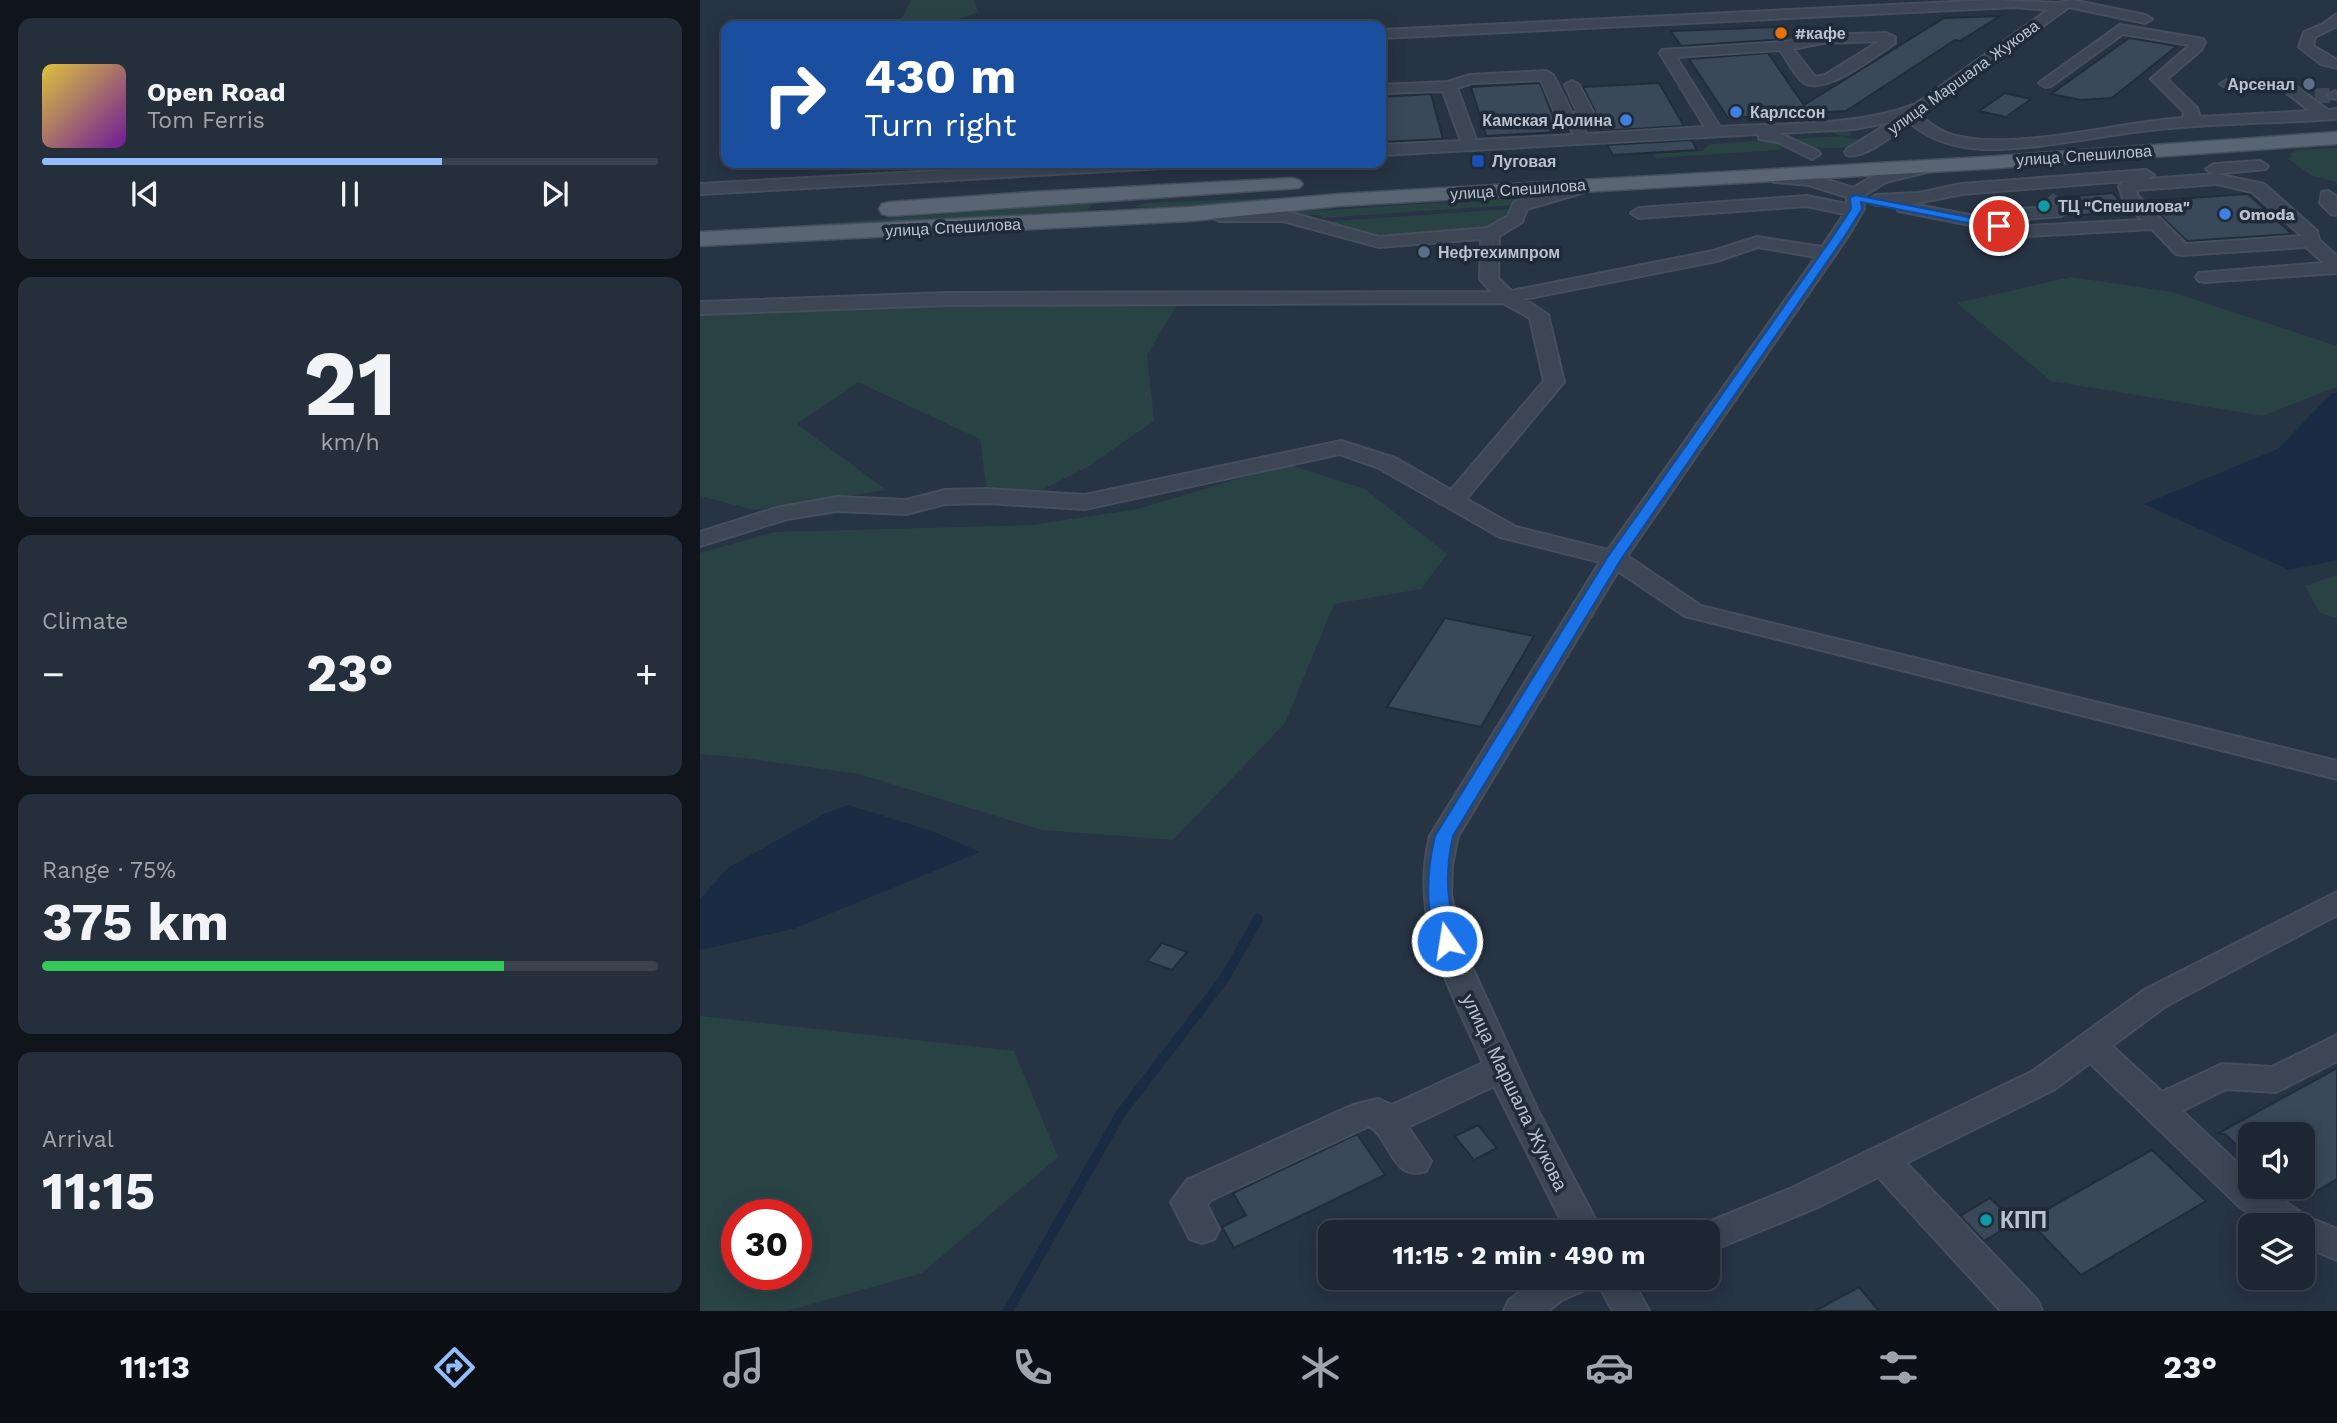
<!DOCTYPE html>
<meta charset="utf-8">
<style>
:root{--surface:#1d2733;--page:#252f3b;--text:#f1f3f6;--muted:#a0a5ac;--line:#3b444e;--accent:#92bdfa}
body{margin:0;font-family:"Work Sans",sans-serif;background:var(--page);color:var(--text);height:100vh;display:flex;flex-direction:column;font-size:26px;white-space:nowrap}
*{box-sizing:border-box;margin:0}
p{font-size:23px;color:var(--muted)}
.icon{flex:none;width:38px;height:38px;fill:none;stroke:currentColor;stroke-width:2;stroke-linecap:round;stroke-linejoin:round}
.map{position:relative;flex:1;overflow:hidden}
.sheet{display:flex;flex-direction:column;gap:18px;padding:18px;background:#10151c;width:700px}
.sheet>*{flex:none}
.guide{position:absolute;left:21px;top:21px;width:665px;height:147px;border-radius:14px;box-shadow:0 4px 18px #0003,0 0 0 2px var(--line);background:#1a4fa0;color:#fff;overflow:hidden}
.buttons{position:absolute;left:1538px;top:1122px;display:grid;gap:14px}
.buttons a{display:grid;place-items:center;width:77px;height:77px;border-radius:14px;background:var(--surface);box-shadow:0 4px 18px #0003,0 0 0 2px var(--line);font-size:35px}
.speed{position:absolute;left:21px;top:1199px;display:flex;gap:14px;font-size:35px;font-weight:700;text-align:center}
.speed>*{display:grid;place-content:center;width:91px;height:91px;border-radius:50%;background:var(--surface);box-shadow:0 4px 18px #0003,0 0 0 2px var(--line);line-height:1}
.speed .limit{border:10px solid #d22;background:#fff;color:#111}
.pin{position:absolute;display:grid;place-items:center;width:60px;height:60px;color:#fff;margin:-30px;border:4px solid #fff;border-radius:50%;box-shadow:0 2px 7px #0007}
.me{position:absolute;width:77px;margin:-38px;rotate:347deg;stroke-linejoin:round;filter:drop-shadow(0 0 5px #0008)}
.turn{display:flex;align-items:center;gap:24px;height:147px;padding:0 28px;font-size:32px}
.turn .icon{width:91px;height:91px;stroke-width:2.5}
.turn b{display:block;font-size:49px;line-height:60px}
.big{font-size:52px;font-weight:700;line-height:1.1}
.sheet .tile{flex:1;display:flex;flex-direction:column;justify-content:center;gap:10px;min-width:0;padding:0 24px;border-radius:14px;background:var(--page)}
.sheet .dial{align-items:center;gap:0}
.dial b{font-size:91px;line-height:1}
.song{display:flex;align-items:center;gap:21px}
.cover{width:84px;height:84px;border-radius:10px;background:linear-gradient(135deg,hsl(50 70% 55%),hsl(280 70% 35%))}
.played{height:7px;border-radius:4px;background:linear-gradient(90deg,var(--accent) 65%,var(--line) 65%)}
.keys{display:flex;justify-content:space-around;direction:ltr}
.heat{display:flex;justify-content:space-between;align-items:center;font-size:38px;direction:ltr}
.charge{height:10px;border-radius:5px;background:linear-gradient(90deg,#34c759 75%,var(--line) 0)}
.trip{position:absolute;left:618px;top:1220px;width:402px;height:70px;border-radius:14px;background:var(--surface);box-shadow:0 4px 18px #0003,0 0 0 2px var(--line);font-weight:700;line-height:70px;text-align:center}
.tabs{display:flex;height:112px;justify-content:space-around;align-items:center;background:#0c1014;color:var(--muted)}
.tabs .icon{width:49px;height:49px}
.tabs .selected{color:var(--accent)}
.tabs b{font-size:32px;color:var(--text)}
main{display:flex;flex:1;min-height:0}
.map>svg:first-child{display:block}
.green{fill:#294345;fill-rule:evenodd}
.water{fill:#192c43}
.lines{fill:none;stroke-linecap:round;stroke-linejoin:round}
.stream{stroke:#192c43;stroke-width:10}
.building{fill:#39495a;stroke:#222d3b;stroke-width:2}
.minor-tunnel{stroke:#3d4959;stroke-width:15;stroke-dasharray:15 8;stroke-linecap:butt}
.minor-casing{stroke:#454f5d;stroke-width:4}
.major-casing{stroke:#454f5d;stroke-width:3}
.minor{fill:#3c4654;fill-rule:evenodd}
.major{fill:#5a6574;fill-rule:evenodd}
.route{fill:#1a73e8;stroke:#114b97;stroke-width:2}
.food-dot{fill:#e8710a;stroke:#202b39;stroke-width:2.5}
.service-dot{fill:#5c6f8a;stroke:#202b39;stroke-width:2.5}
.shop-dot{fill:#3f7fe0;stroke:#202b39;stroke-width:2.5}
.transit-dot{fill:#1a4fb4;stroke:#202b39;stroke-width:2.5}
.culture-dot{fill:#0f9aa8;stroke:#202b39;stroke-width:2.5}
.labels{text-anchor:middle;stroke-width:7;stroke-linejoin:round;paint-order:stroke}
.far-poi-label{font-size:16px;font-weight:bold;fill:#b9c2cd;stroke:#202b39;text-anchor:start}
.far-street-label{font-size:16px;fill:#b9c2cd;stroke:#202b39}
.street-label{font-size:19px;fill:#b9c2cd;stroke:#202b39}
.near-poi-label{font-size:23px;font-weight:bold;fill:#b9c2cd;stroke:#202b39;text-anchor:start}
</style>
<main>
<section class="sheet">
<div class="tile">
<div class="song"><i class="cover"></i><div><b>Open Road</b><p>Tom Ferris</p></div></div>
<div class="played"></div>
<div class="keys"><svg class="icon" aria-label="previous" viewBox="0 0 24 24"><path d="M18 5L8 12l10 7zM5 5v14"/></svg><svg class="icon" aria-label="pause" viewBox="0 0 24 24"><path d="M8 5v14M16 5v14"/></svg><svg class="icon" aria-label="next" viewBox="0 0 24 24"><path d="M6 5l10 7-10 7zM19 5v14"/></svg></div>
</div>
<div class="tile dial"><b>21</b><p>km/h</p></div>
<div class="tile"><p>Climate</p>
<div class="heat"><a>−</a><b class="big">23°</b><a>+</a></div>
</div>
<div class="tile"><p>Range · 75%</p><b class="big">375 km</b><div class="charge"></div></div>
<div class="tile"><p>Arrival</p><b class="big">11:15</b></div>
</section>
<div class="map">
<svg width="1637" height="1311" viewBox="0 0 1637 1311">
<rect width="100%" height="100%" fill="#273444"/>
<g class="green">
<path d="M 211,0 L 274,0 L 278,12 C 248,25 221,26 189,26 L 204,15 Z"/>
<path d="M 1130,130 L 1147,130 L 1152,135 L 1143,137 L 1166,141 C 1147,150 1118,151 1098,141 L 1098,139 L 1141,136 L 1130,132 Z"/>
<path d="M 1072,140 L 1083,147 L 1078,150 L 955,158 L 953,154 L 1002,151 L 1010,144 Z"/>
<path d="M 1637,148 L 1637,182 L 1611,175 L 1587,158 L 1592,157 L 1590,154 L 1596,150 Z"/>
<path d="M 601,197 L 475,207 L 433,207 L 446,203 Z"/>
<path d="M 816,198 L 813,205 L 622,218 L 621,215 L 600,215 L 595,212 Z"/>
<path d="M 394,203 L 388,209 L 390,216 L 9,232 Z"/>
<path d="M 810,209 L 796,225 L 782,230 L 676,237 L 620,222 Z"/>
<path d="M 1371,277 L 1472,292 L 1637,346 L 1637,387 L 1562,416 L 1351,381 L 1257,303 Z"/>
<path d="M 478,303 L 447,355 L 454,421 L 387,467 L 335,493 L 287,492 L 280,439 L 158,382 L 97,424 L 186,490 L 54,510 L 0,496 L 0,306 Z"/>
<path d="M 587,464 L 665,489 L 747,554 L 721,589 L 634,604 L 585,723 L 473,840 L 342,830 L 159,774 L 44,758 L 0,754 L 0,553 L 75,532 L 332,525 L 438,509 Z"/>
<path d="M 1637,575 L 1637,618 L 1620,613 L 1605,586 Z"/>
<path d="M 0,1016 L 314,1051 L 358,1157 L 222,1273 L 87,1311 L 0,1311 ZM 37,1214 L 96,1214 L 96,1274 L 37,1274 Z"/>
</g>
<g class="water">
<path d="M 1632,393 L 1637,393 L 1637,560 L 1589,570 L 1444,504 L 1578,449 Z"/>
<path d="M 148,805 L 232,831 L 280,852 L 93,929 L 0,950 L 0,899 L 28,868 L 124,814 Z"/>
</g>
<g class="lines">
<path class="stream" d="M 308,1311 L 421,1113 L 524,979 L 558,919"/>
</g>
<g class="building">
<path d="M 1300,16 L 1260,41 L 1255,40 L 1146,111 L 1028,118 L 989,59 L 1068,53 L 1104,105 L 1244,18 Z"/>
<path d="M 1078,27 L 1086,39 L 981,46 L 971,31 Z"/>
<path d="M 1429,38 L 1477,46 L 1412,98 L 1381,100 L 1351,94 Z"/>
<path d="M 840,83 L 859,132 L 786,136 L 771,87 Z"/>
<path d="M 959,83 L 984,126 L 900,131 L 893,116 L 895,111 L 883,87 Z"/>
<path d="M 1305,93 L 1331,99 L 1306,117 L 1279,111 Z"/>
<path d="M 731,94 L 743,139 L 681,142 L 681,97 Z"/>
<path d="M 992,140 L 997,150 L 913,155 L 907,145 Z"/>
<path d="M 1413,193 L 1430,212 L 1380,215 L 1363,197 Z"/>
<path d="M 1548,194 L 1592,234 L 1487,241 L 1446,201 Z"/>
<path d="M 745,618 L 834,636 L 781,727 L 687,707 Z"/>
<path d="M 462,943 L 487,952 L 472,970 L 447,961 Z"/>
<path d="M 1637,1068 L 1637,1179 L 1603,1199 L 1603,1134 L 1550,1134 L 1550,1158 L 1525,1134 L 1517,1134 Z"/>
<path d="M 778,1125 L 797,1148 L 774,1160 L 755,1136 Z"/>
<path d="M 657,1134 L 685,1175 L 534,1248 L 522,1227 L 546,1215 L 533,1193 Z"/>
<path d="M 1452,1150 L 1506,1201 L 1381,1275 L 1328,1220 Z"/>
<path d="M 1290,1198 L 1315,1222 L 1284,1241 L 1260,1216 Z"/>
<path d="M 1159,1287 L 1179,1311 L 1115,1311 Z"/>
</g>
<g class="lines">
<g class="minor-tunnel">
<path d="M 1615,96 L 1635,95"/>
<path d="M 1348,198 L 1358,208"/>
</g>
<g class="minor-casing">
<g id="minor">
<path d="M 1294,0 L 1358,3 L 1372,0 L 1445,15 L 1452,19 L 1445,23 L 1369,7 L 1226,111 L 1223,118 C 1234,127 1243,133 1256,136 C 1316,151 1419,122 1483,118 L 1484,112 L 1451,79 L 1490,45 L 1423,34 L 1351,86 L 1346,87 L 1339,83 L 1420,25 L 1503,39 L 1505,42 L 1501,50 L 1467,79 L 1497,108 L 1500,117 L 1610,111 L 1580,88 L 1527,88 L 1520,84 L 1527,80 L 1589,81 L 1628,110 L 1637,109 L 1637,119 C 1574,123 1512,123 1450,130 C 1395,136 1340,150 1284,149 C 1256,148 1232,141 1210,123 C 1196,133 1165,159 1147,155 L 1145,152 L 1147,149 L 1191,122 L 1154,129 L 1079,133 L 1118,151 L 1120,154 L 1112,159 L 1078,142 L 1059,139 L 1059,134 L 681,155 L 681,145 L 761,141 L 743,91 L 681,93 L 681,85 L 747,82 L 770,75 L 846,71 L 853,75 L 873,115 L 877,111 L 865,85 L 872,81 L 879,85 L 893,112 L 883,123 L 886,134 L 1005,127 L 960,53 L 962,50 L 1084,42 L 1122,35 L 1186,33 L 1195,37 L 1195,43 C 1177,55 1124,97 1103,82 C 1094,75 1087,59 1080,50 L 976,57 L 1020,127 C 1085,123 1155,127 1216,104 L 1348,10 L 1315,7 L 681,38 L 681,30 ZM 1180,41 L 1125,75 L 1115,77 L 1093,49 L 1122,43 ZM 841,80 L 857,117 L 869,125 L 874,135 L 776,140 L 757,88 L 772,83 Z"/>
<path d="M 1637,14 L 1637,26 L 1615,37 L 1613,46 L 1637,60 L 1637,68 L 1621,64 L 1599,47 L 1604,32 L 1623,24 Z"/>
<path d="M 1635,91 L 1637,99 L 1630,98 L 1628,95 Z"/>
<path d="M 1560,161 L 1568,166 L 1566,169 L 1514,174 L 1506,169 L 1514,164 Z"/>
<path d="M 381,163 L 471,163 L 463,168 L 0,194 L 0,184 Z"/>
<path d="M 1225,163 L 1231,165 L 1233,168 L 1231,171 L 1186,182 L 1163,196 L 1164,209 L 1148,236 L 927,556 L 1001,606 L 1637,761 L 1637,779 L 985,616 L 918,571 L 758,836 L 752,865 L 751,895 L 764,950 L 838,1111 L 902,1232 L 867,1232 L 794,1086 L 708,1127 L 731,1161 L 726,1171 C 691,1182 692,1139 669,1126 L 511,1200 L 507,1205 L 519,1229 L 514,1239 L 502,1243 L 490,1239 L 471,1202 L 487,1180 L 653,1105 L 678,1099 L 692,1105 L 783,1063 C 750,987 709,921 730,836 L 900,562 L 800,537 L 679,468 L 640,454 L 385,509 L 287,503 L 245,504 L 206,514 L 137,511 L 87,519 L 0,546 L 0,532 L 76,508 L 137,497 L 206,500 L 245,490 L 287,489 L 385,495 L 641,441 L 695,458 L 751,490 L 844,381 L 830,318 L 803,303 L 247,305 L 0,314 L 0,302 L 247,293 L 791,292 L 780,279 L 781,239 L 679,247 L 583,221 L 519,221 L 510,216 L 519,211 L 584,211 L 679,237 L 787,228 L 808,216 L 814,202 L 843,191 L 886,181 L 892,182 L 894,186 L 892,190 L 827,209 L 822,222 L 799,236 L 798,278 L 811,291 L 1013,251 L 1057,237 L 1122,247 L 1144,214 L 1107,206 L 939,218 L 931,213 L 939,208 L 1107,196 L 1147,204 L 1147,197 L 1109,185 L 1074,182 L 1066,177 C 1080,163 1135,182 1153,188 L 1175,175 ZM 1058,247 L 1116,257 L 908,550 L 816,527 L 766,499 L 864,382 L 848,315 L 824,299 L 1017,261 Z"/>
<path d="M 1446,170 L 1454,175 L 1448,179 L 1517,174 L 1564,184 L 1617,231 L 1619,240 L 1637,256 L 1637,273 L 1505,282 L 1499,281 L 1496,277 L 1499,273 L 1624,263 L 1606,247 L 1482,255 L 1476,254 L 1452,229 L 1326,236 L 1204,212 L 1198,211 L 1197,205 L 1176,205 L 1168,200 L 1176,195 L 1219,193 L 1261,184 ZM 1425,181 L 1419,186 L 1424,202 L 1442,220 L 1326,226 L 1299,221 L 1361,216 L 1369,211 L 1364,204 L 1358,203 L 1350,207 L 1292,211 L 1286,212 L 1285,218 L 1212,204 L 1262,194 ZM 1517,184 L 1552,192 L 1602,236 L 1486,244 L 1438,196 L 1436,190 Z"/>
<path d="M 1628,191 L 1636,196 L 1637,215 L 1631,214 L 1620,203 L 1622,192 Z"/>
<path d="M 1637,892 L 1637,915 L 1466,1006 L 1412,1046 L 1462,1092 L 1522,1064 L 1572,1067 L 1637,1035 L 1637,1061 L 1576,1092 L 1526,1089 L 1482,1111 L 1550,1175 L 1550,1186 L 1563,1186 L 1607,1217 L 1637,1229 L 1637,1260 L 1603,1246 L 1603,1225 L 1567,1225 L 1539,1206 L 1390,1063 L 1355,1089 L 1206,1163 L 1337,1300 L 1342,1311 L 1301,1311 L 1178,1177 L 1116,1208 L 1008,1252 L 1008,1232 L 993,1232 L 996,1227 L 1092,1188 L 1333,1071 L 1444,990 Z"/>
<path d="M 839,1278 L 893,1278 L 887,1289 L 862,1300 L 848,1311 L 804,1311 L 809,1300 Z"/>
<path d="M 895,1278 L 931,1278 L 949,1311 L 913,1311 Z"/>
</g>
</g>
<g class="major-casing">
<g id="major">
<path d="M 1637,132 L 1637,144 L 1283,169 L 639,206 L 490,221 L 0,246 L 0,232 L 490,207 L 639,194 L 1283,157 Z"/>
<path d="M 592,178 L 599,180 L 603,184 L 599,188 L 190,216 L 182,214 L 179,209 L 182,204 L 190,202 L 332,192 Z"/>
</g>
</g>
<use href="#minor" class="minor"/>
<use href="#major" class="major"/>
</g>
<path class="route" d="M 1155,195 L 1299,223 L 1305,226 L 1299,229 L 1161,202 L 1162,209 L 1145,236 L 922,558 L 753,836 C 744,877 748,901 757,941 L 754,945 L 741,945 C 723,915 727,869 735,836 L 907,558 L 1134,235 L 1151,209 L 1150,198 Z"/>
<circle class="food-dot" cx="1081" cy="33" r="7"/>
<g class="service-dot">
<circle cx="1609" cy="84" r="7"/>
<circle cx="724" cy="252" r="7"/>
</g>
<g class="shop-dot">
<circle cx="1036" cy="112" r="7"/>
<circle cx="926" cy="120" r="7"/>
<circle cx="1525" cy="214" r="7"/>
</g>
<rect class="transit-dot" x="771" y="154" width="14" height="14" rx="3.5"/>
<g class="culture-dot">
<circle cx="1344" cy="206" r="7"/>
<circle cx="1286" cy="1220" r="7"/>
</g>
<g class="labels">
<g class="far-poi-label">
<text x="1095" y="39">#кафе</text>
<text x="1595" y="90" text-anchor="end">Арсенал</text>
<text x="1050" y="118">Карлссон</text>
<text x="912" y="126" text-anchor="end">Камская Долина</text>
<text x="792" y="167">Луговая</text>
<text x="1358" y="212">ТЦ "Спешилова"</text>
<text x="1539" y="220">Omoda</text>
<text x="738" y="258">Нефтехимпром</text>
</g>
<g class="far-street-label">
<text transform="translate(1263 77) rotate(-36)" y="6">улица Маршала Жукова</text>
<text transform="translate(1384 155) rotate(-4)" y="6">улица Спешилова</text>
<text transform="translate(818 189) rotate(-4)" y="6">улица Спешилова</text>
<text transform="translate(253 227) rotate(-3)" y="6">улица Спешилова</text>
</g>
<g class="street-label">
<text transform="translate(815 1092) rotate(64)" y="7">улица Маршала Жукова</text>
</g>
<g class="near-poi-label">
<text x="1300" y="1228">КПП</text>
</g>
</g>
</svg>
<div class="buttons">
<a><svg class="icon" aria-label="sound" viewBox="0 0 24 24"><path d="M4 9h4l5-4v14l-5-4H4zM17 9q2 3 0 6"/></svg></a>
<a><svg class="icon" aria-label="layers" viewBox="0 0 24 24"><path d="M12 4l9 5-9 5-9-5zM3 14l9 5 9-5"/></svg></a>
</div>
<div class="speed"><div class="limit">30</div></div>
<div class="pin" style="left:1299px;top:226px;background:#d93025"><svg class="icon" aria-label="arrive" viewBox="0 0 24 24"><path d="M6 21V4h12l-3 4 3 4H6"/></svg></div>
<svg class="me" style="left:747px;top:941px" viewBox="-20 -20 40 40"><circle r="17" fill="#1a73e8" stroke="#fff" stroke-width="3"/><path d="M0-11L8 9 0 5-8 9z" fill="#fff"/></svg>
<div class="trip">11:15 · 2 min · 490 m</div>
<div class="guide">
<div class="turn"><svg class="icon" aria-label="right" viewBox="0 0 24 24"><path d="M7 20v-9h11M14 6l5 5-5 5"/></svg><div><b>430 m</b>Turn right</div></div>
</div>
</div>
</main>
<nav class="tabs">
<b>11:13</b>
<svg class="icon selected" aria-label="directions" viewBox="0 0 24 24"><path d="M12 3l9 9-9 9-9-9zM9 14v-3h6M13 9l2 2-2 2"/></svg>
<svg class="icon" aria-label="music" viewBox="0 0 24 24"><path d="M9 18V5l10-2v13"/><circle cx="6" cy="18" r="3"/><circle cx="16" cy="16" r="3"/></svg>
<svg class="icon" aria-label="phone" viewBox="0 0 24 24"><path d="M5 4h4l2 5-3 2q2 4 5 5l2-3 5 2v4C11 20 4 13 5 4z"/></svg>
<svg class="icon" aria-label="climate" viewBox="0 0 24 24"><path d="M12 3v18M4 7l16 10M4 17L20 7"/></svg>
<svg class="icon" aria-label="car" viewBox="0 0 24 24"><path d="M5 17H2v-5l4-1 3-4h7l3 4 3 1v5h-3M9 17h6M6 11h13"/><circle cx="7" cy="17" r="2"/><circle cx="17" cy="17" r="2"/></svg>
<svg class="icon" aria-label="filters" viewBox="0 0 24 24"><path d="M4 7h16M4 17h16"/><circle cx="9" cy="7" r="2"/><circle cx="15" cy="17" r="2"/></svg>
<b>23°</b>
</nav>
